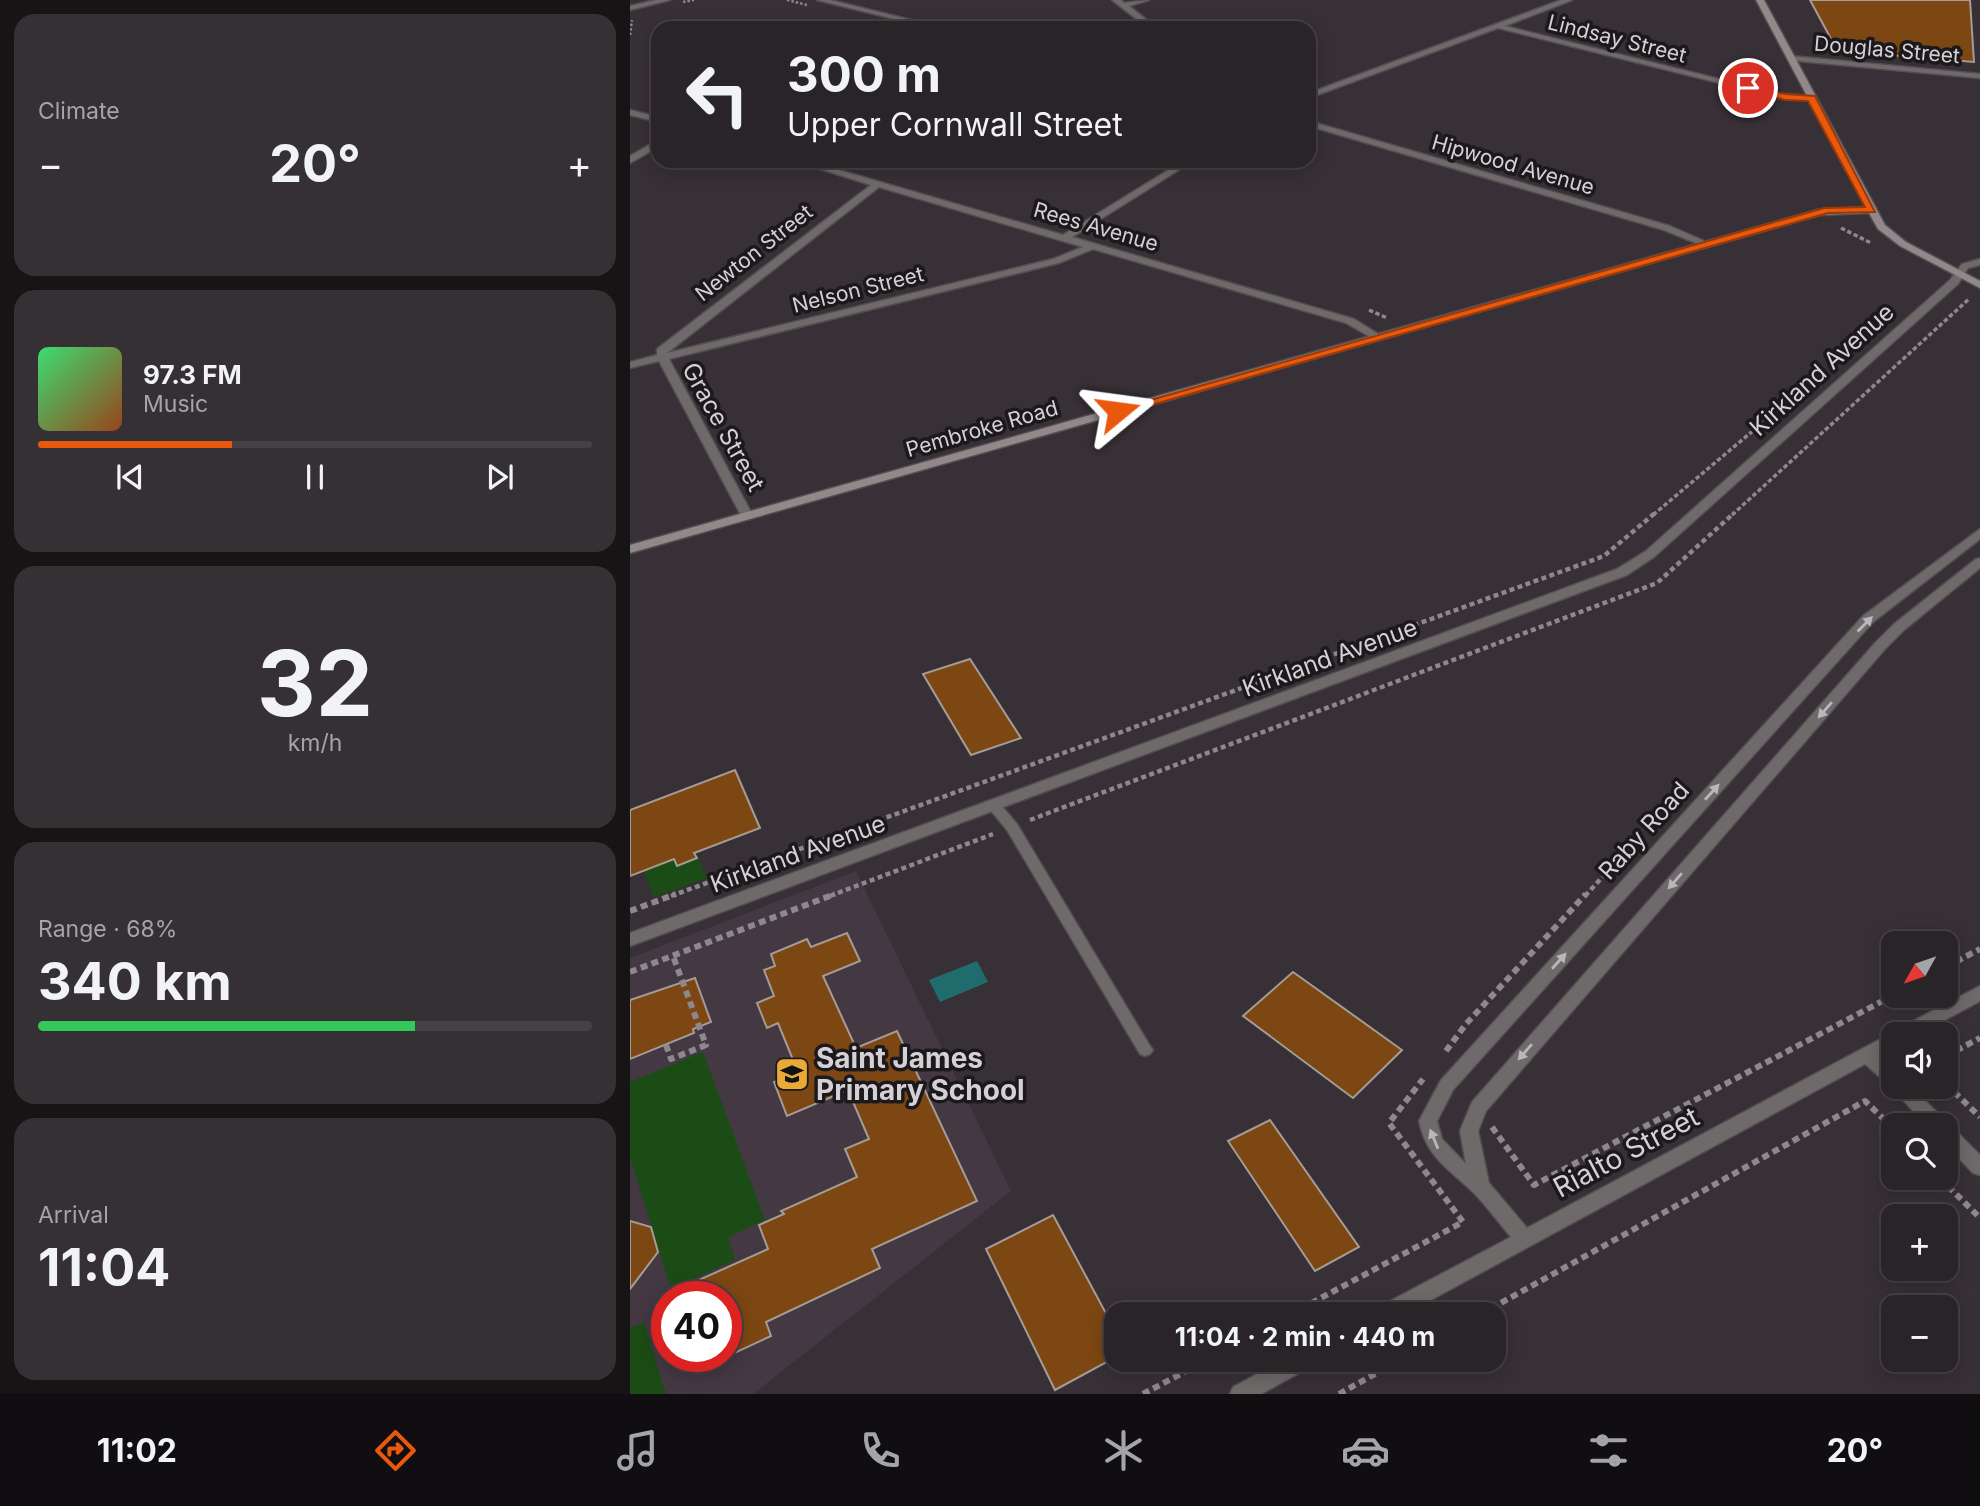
<!DOCTYPE html>
<meta charset="utf-8">
<style>
:root{--surface:#292428;--page:#353034;--text:#f1f3f6;--muted:#a5a4a8;--line:#454145;--accent:#ea580c}
body{margin:0;font-family:Inter,sans-serif;background:var(--page);color:var(--text);height:100vh;display:flex;flex-direction:column;font-size:26px;white-space:nowrap}
*{box-sizing:border-box;margin:0}
p{font-size:23px;color:var(--muted)}
.icon{flex:none;width:38px;height:38px;fill:none;stroke:currentColor;stroke-width:2;stroke-linecap:round;stroke-linejoin:round}
.map{position:relative;flex:1;overflow:hidden}
.details{display:flex;flex-direction:column;gap:14px;padding:14px;background:#171416;width:630px}
.details>*{flex:none}
.banner{position:absolute;left:21px;top:21px;width:665px;height:147px;border-radius:21px;box-shadow:0 4px 18px #0003,0 0 0 2px var(--line);background:#292428;color:var(--text);overflow:hidden}
.needle{width:46px;rotate:230deg}
.tools{position:absolute;left:1251px;top:931px;display:grid;gap:14px}
.tools a{display:grid;place-items:center;width:77px;height:77px;border-radius:14px;background:var(--surface);box-shadow:0 4px 18px #0003,0 0 0 2px var(--line);font-size:35px}
.speed{position:absolute;left:21px;top:1281px;display:flex;gap:14px;font-size:35px;font-weight:700;text-align:center}
.speed>*{display:grid;place-content:center;width:91px;height:91px;border-radius:50%;background:var(--surface);box-shadow:0 4px 18px #0003,0 0 0 2px var(--line);line-height:1}
.speed .limit{border:10px solid #d22;background:#fff;color:#111}
.pin{position:absolute;display:grid;place-items:center;width:60px;height:60px;color:#fff;margin:-30px;border:4px solid #fff;border-radius:50%;box-shadow:0 2px 7px #0007}
.me{position:absolute;width:77px;margin:-38px;rotate:74deg;stroke-linejoin:round;filter:drop-shadow(0 0 5px #0008)}
.turn{display:flex;align-items:center;gap:24px;height:147px;padding:0 21px;font-size:32px}
.turn .icon{width:91px;height:91px;stroke-width:2.5}
.turn b{display:block;font-size:49px;line-height:60px}
.big{font-size:52px;font-weight:700;line-height:1.1}
.details .card{flex:1;display:flex;flex-direction:column;justify-content:center;gap:10px;min-width:0;padding:0 24px;border-radius:21px;background:var(--page)}
.details .dial{align-items:center;gap:0}
.dial b{font-size:91px;line-height:1}
.song{display:flex;align-items:center;gap:21px}
.cover{width:84px;height:84px;border-radius:10px;background:linear-gradient(135deg,hsl(140 70% 55%),hsl(20 70% 35%))}
.played{height:7px;border-radius:4px;background:linear-gradient(90deg,var(--accent) 35%,var(--line) 35%)}
.keys{display:flex;justify-content:space-around;direction:ltr}
.heat{display:flex;justify-content:space-between;align-items:center;font-size:38px;direction:ltr}
.charge{height:10px;border-radius:5px;background:linear-gradient(90deg,#34c759 68%,var(--line) 0)}
.trip{position:absolute;left:474px;top:1302px;width:402px;height:70px;border-radius:21px;background:var(--surface);box-shadow:0 4px 18px #0003,0 0 0 2px var(--line);font-weight:700;line-height:70px;text-align:center}
.dock{display:flex;height:112px;justify-content:space-around;align-items:center;background:#100e10;color:var(--muted)}
.dock .icon{width:49px;height:49px}
.dock .active{color:var(--accent)}
.dock b{font-size:32px;color:var(--text)}
main{display:flex;flex:1;min-height:0}
.map>svg:first-child{display:block}
.built{fill:#443843;fill-rule:evenodd}
.green{fill:#1c4c15}
.water{fill:#206c6d}
.building{fill:#7c4712;stroke:#a59c95;stroke-width:2}
.lines{fill:none;stroke-linecap:round;stroke-linejoin:round}
.lane-casing{stroke:#534d52;stroke-width:3}
.street-casing{stroke:#534d52;stroke-width:3}
.secondary-casing{stroke:#534d52;stroke-width:3}
.path-far3{stroke:#8d888d;stroke-width:2.5;stroke-dasharray:2.5 2;stroke-linecap:butt}
.path-far2{stroke:#8d888d;stroke-width:3.5;stroke-dasharray:4.5 2.5;stroke-linecap:butt}
.path-far1{stroke:#8d888d;stroke-width:4.5;stroke-dasharray:5 3.5;stroke-linecap:butt}
.path{stroke:#8d888d;stroke-width:6;stroke-dasharray:7 4.5;stroke-linecap:butt}
.lane{fill:#6f6a6a;fill-rule:evenodd}
.street{fill:#6f6a6a;fill-rule:evenodd}
.secondary{fill:#918889;fill-rule:evenodd}
.oneway{fill:#bbb6ba}
.route{fill:#ea580c;stroke:#983908;stroke-width:2}
.labels{text-anchor:middle;stroke-width:7;stroke-linejoin:round;paint-order:stroke}
.far-street-label{font-size:21px;fill:#d4d0d4;stroke:#1c191c}
.street-label{font-size:24px;fill:#d4d0d4;stroke:#1c191c}
.near-poi-label{font-size:28px;font-weight:bold;fill:#d4d0d4;stroke:#1c191c;text-anchor:start}
.near-street-label{font-size:28px;fill:#d4d0d4;stroke:#1c191c}
</style>
<main>
<section class="details">
<div class="card"><p>Climate</p>
<div class="heat"><a>−</a><b class="big">20°</b><a>+</a></div>
</div>
<div class="card">
<div class="song"><i class="cover"></i><div><b>97.3 FM</b><p>Music</p></div></div>
<div class="played"></div>
<div class="keys"><svg class="icon" aria-label="previous" viewBox="0 0 24 24"><path d="M18 5L8 12l10 7zM5 5v14"/></svg><svg class="icon" aria-label="pause" viewBox="0 0 24 24"><path d="M8 5v14M16 5v14"/></svg><svg class="icon" aria-label="next" viewBox="0 0 24 24"><path d="M6 5l10 7-10 7zM19 5v14"/></svg></div>
</div>
<div class="card dial"><b>32</b><p>km/h</p></div>
<div class="card"><p>Range · 68%</p><b class="big">340 km</b><div class="charge"></div></div>
<div class="card"><p>Arrival</p><b class="big">11:04</b></div>
</section>
<div class="map">
<svg width="1350" height="1394" viewBox="0 0 1350 1394">
<rect width="100%" height="100%" fill="#373036"/>
<path class="built" d="M 226,871 L 381,1191 L 123,1394 L 0,1394 L 0,958 ZM 37,1297 L 96,1297 L 96,1356 L 37,1356 Z"/>
<g class="green">
<path d="M 68,857 L 77,878 L 24,897 L 14,871 L 44,860 L 47,866 Z"/>
<path d="M 73,1052 L 135,1220 L 98,1237 L 105,1260 L 41,1289 L 0,1158 L 0,1082 Z"/>
<path d="M 14,1322 L 36,1394 L 0,1394 L 0,1328 Z"/>
</g>
<path class="water" d="M 347,961 L 358,982 L 310,1002 L 299,980 Z"/>
<g class="building">
<path d="M 1180,0 L 1340,0 L 1344,62 L 1269,56 L 1245,50 L 1207,50 Z"/>
<path d="M 340,659 L 391,738 L 341,755 L 293,674 Z"/>
<path d="M 105,770 L 130,828 L 64,853 L 67,858 L 47,866 L 44,859 L 0,876 L 0,810 Z"/>
<path d="M 217,933 L 230,961 L 193,976 L 226,1048 L 267,1031 L 347,1201 L 242,1249 L 250,1268 L 136,1322 L 141,1336 L 96,1357 L 96,1297 L 31,1297 L 138,1249 L 129,1225 L 154,1214 L 151,1211 L 227,1177 L 215,1149 L 239,1139 L 218,1090 L 157,1116 L 144,1082 L 168,1072 L 148,1023 L 137,1028 L 127,1003 L 144,996 L 134,970 L 145,966 L 141,954 L 177,939 L 181,947 Z"/>
<path d="M 663,972 L 772,1050 L 723,1098 L 613,1016 Z"/>
<path d="M 65,978 L 81,1022 L 63,1029 L 64,1033 L 0,1059 L 0,1000 Z"/>
<path d="M 640,1120 L 729,1247 L 685,1271 L 598,1141 Z"/>
<path d="M 423,1215 L 486,1332 L 486,1357 L 425,1390 L 356,1249 Z"/>
<path d="M 0,1221 L 21,1227 L 28,1252 L 0,1289 Z"/>
</g>
<g class="lines">
<g class="lane-casing">
<path id="lane" d="M 364,801 L 369,803 L 387,824 L 520,1046 L 523,1050 L 520,1054 L 515,1056 L 510,1054 L 377,830 L 357,806 L 359,803 Z"/>
</g>
<g class="street-casing">
<g id="street">
<path d="M 26,0 L 40,0 L 0,10 L 0,6 Z"/>
<path d="M 187,0 L 200,0 L 314,28 L 301,28 Z"/>
<path d="M 482,0 L 491,0 L 494,3 L 519,0 L 499,6 L 527,28 L 518,28 Z"/>
<path d="M 931,0 L 942,0 L 875,26 L 1150,94 L 1182,96 L 1186,98 L 1182,100 L 1150,98 L 868,28 L 679,98 L 679,93 Z"/>
<path d="M 1161,56 L 1350,74 L 1350,78 L 1158,60 L 1157,58 Z"/>
<path d="M 0,110 L 28,117 L 28,122 L 0,115 Z"/>
<path d="M 679,121 L 1040,226 L 1081,244 L 1073,246 L 1034,230 L 679,126 Z"/>
<path d="M 28,140 L 28,147 L 0,163 L 0,156 Z"/>
<path d="M 165,161 L 178,161 L 433,235 L 553,161 L 563,161 L 442,237 L 724,319 L 753,337 L 752,339 L 744,339 L 716,323 L 463,249 L 429,263 L 39,359 L 123,516 L 121,519 L 113,519 L 29,361 L 0,368 L 0,362 L 27,355 L 27,349 L 241,185 ZM 249,187 L 453,247 L 423,259 L 37,353 Z"/>
<path d="M 1350,259 L 1350,265 L 1338,268 L 1328,284 L 1024,557 L 997,575 L 0,946 L 0,933 L 987,569 L 1016,551 L 1320,280 L 1332,264 Z"/>
<path d="M 1350,529 L 1350,539 L 1243,622 L 823,1090 L 807,1121 L 812,1139 L 836,1164 L 830,1131 L 842,1102 L 1245,643 L 1264,624 L 1346,559 L 1350,558 L 1350,568 L 1274,630 L 1255,649 L 856,1111 L 848,1131 L 859,1183 L 897,1228 L 1258,1035 L 1266,1033 L 1268,1029 L 1350,986 L 1350,1001 L 1289,1034 L 1264,1034 L 1264,1049 L 1250,1056 L 1264,1069 L 1264,1087 L 1281,1087 L 1314,1119 L 1317,1125 L 1322,1127 L 1350,1155 L 1350,1175 L 1343,1173 L 1316,1145 L 1316,1125 L 1296,1125 L 1261,1087 L 1235,1064 L 775,1314 L 746,1314 L 749,1307 L 881,1237 C 869,1223 858,1208 845,1194 C 820,1169 797,1159 789,1121 L 811,1080 L 1233,616 Z"/>
<path d="M 653,1360 L 683,1360 L 680,1367 L 631,1394 L 600,1394 L 603,1387 Z"/>
</g>
</g>
<g class="secondary-casing">
<path id="secondary" d="M 1126,0 L 1134,0 L 1255,225 L 1276,242 L 1350,281 L 1350,288 L 1270,246 L 1248,229 L 1239,213 L 1190,215 L 0,553 L 0,545 L 1187,210 L 1236,207 Z"/>
</g>
<g class="path-far3">
<path d="M 157,0 L 177,5"/>
<path d="M 53,2 L 64,0"/>
<path d="M 0,35 L 2,20"/>
</g>
<g class="path-far2">
<path d="M 1211,228 L 1241,243"/>
<path d="M 739,310 L 757,318"/>
<path d="M 1023,515 L 1169,392"/>
<path d="M 1102,515 L 1340,298"/>
</g>
<g class="path-far1">
<path d="M 400,820 L 1027,583 L 1104,513"/>
<path d="M 41,896 L 974,556 L 1025,513"/>
<path d="M 200,896 L 363,834"/>
<path d="M 955,896 L 1000,847"/>
</g>
<g class="path">
<path d="M 0,911 L 46,894"/>
<path d="M 1316,967 L 1350,949"/>
<path d="M 0,972 L 205,894"/>
<path d="M 36,1045 L 41,1059 L 76,1045 L 43,956"/>
<path d="M 816,1051 L 836,1024 L 956,894"/>
<path d="M 1316,1056 L 1350,1038"/>
<path d="M 1316,1084 L 1350,1117"/>
<path d="M 862,1127 L 904,1185 L 1264,995"/>
<path d="M 1310,1178 L 1350,1218"/>
<path d="M 661,1314 L 833,1222 L 759,1123 L 793,1079"/>
<path d="M 851,1314 L 1235,1101 L 1264,1129"/>
<path d="M 513,1394 L 577,1360"/>
<path d="M 709,1394 L 770,1360"/>
</g>
<use href="#lane" class="lane"/>
<use href="#street" class="street"/>
<use href="#secondary" class="secondary"/>
</g>
<defs><path id="oneway-solid" d="M-6-.8H1V-3.2L6.5 0L1 3.2V.8H-6Z" transform="scale(1.75)"/></defs>
<g class="oneway">
<use href="#oneway-solid" transform="translate(1235 624) rotate(-45)"/>
<use href="#oneway-solid" transform="translate(1195 710) rotate(131)"/>
<use href="#oneway-solid" transform="translate(1082 792) rotate(-48)"/>
<use href="#oneway-solid" transform="translate(1045 881) rotate(131)"/>
<use href="#oneway-solid" transform="translate(929 961) rotate(-48)"/>
<use href="#oneway-solid" transform="translate(895 1052) rotate(131)"/>
<use href="#oneway-solid" transform="translate(804 1139) rotate(-112)"/>
</g>
<path class="route" d="M 1118,86 L 1155,94 L 1185,96 L 1245,212 L 1198,213 L 493,413 L 482,411 L 1194,208 L 1235,207 L 1178,101 L 1155,100 L 1114,90 Z"/>
<defs>
<g id="school-square" transform="scale(1.75)"><rect x="-9" y="-9" width="18" height="18" rx="4" fill="#eaaa38" stroke="#1c191c"/><path d="M0-5L7-2L0 1L-7-2ZM-4 1L0 2.5L4 1V4Q0 6-4 4Z" fill="#111"/></g>
</defs>
<g fill-rule="evenodd">
<use href="#school-square" x="162" y="1074"/>
</g>
<g class="labels">
<g class="far-street-label">
<text transform="translate(987 39) rotate(14)" y="7">Lindsay Street</text>
<text transform="translate(1257 50) rotate(5)" y="7">Douglas Street</text>
<text transform="translate(883 165) rotate(16)" y="7">Hipwood Avenue</text>
<text transform="translate(466 227) rotate(16)" y="7">Rees Avenue</text>
<text transform="translate(124 253) rotate(-38)" y="7">Newton Street</text>
<text transform="translate(228 290) rotate(-14)" y="7">Nelson Street</text>
<text transform="translate(352 429) rotate(-16)" y="7">Pembroke Road</text>
</g>
<g class="street-label">
<text transform="translate(1192 370) rotate(-42)" y="8">Kirkland Avenue</text>
<text transform="translate(93 427) rotate(61)" y="8">Grace Street</text>
<text transform="translate(700 658) rotate(-20)" y="8">Kirkland Avenue</text>
<text transform="translate(1014 831) rotate(-48)" y="8">Raby Road</text>
<text transform="translate(168 854) rotate(-20)" y="8">Kirkland Avenue</text>
</g>
<g class="near-poi-label">
<text x="186" y="1068">Saint James<tspan x="186" dy="32">Primary School</tspan></text>
</g>
<g class="near-street-label">
<text transform="translate(996 1152) rotate(-28)" y="10">Rialto Street</text>
</g>
</g>
</svg>
<div class="tools">
<a><svg class="needle" viewBox="-14 -14 28 28"><path d="M0-13l5 13h-10z" fill="#e53935"/><path d="M0 13l5-13h-10z" fill="#a5a4a8"/></svg></a>
<a><svg class="icon" aria-label="sound" viewBox="0 0 24 24"><path d="M4 9h4l5-4v14l-5-4H4zM17 9q2 3 0 6"/></svg></a>
<a><svg class="icon" aria-label="search" viewBox="0 0 24 24"><circle cx="10" cy="10" r="6"/><path d="M15 15l6 6"/></svg></a>
<a>+</a>
<a>−</a>
</div>
<div class="speed"><div class="limit">40</div></div>
<div class="pin" style="left:1118px;top:88px;background:#d93025"><svg class="icon" aria-label="arrive" viewBox="0 0 24 24"><path d="M6 21V4h12l-3 4 3 4H6"/></svg></div>
<svg class="me" style="left:488px;top:411px" viewBox="-20 -20 40 40"><path d="M0-17L14 15 0 8-14 15z" fill="#ea580c" stroke="#fff" stroke-width="4"/></svg>
<div class="trip">11:04 · 2 min · 440 m</div>
<div class="banner">
<div class="turn"><svg class="icon" aria-label="left" viewBox="0 0 24 24"><path d="M17 20v-9H6M10 6l-5 5 5 5"/></svg><div><b>300 m</b>Upper Cornwall Street</div></div>
</div>
</div>
</main>
<nav class="dock">
<b>11:02</b>
<svg class="icon active" aria-label="directions" viewBox="0 0 24 24"><path d="M12 3l9 9-9 9-9-9zM9 14v-3h6M13 9l2 2-2 2"/></svg>
<svg class="icon" aria-label="music" viewBox="0 0 24 24"><path d="M9 18V5l10-2v13"/><circle cx="6" cy="18" r="3"/><circle cx="16" cy="16" r="3"/></svg>
<svg class="icon" aria-label="phone" viewBox="0 0 24 24"><path d="M5 4h4l2 5-3 2q2 4 5 5l2-3 5 2v4C11 20 4 13 5 4z"/></svg>
<svg class="icon" aria-label="climate" viewBox="0 0 24 24"><path d="M12 3v18M4 7l16 10M4 17L20 7"/></svg>
<svg class="icon" aria-label="car" viewBox="0 0 24 24"><path d="M5 17H2v-5l4-1 3-4h7l3 4 3 1v5h-3M9 17h6M6 11h13"/><circle cx="7" cy="17" r="2"/><circle cx="17" cy="17" r="2"/></svg>
<svg class="icon" aria-label="filters" viewBox="0 0 24 24"><path d="M4 7h16M4 17h16"/><circle cx="9" cy="7" r="2"/><circle cx="15" cy="17" r="2"/></svg>
<b>20°</b>
</nav>
